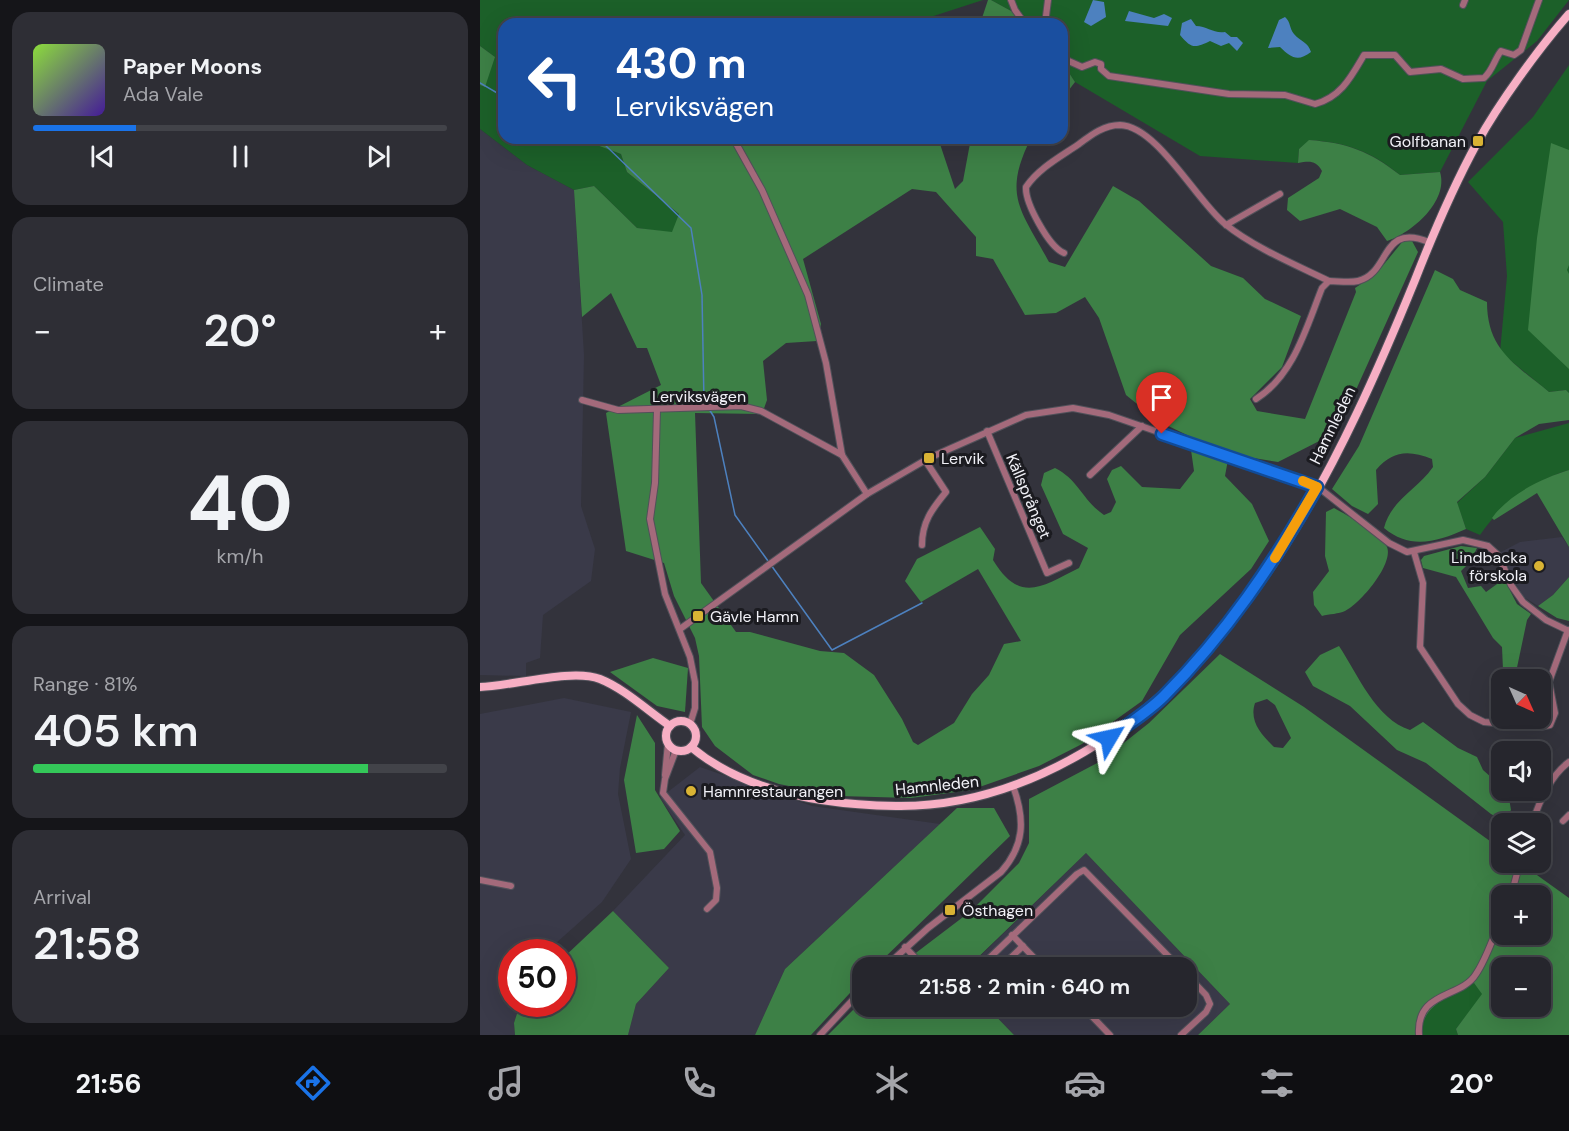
<!DOCTYPE html>
<meta charset="utf-8">
<style>
:root{--surface:#26262d;--page:#2e2e35;--text:#f1f3f6;--muted:#a4a5aa;--line:#424349;--accent:#1a73e8}
body{margin:0;font-family:"DM Sans",sans-serif;background:var(--page);color:var(--text);height:100vh;display:flex;flex-direction:column;font-size:22px;white-space:nowrap}
*{box-sizing:border-box;margin:0}
p{font-size:20px;color:var(--muted)}
.icon{flex:none;width:33px;height:33px;fill:none;stroke:currentColor;stroke-width:2;stroke-linecap:round;stroke-linejoin:round}
.map{position:relative;flex:1;overflow:hidden}
.side{display:flex;flex-direction:column;gap:12px;padding:12px;background:#151519;width:480px}
.side>*{flex:none}
.hud{position:absolute;left:18px;top:18px;width:570px;height:126px;border-radius:18px;box-shadow:0 6px 24px #0002,0 0 0 2px var(--line);background:#1a4fa0;color:#fff;overflow:hidden}
.needle{width:39px;rotate:135deg}
.fabs{position:absolute;left:1011px;top:669px;display:grid;gap:12px}
.fabs a{display:grid;place-items:center;width:60px;height:60px;border-radius:12px;background:var(--surface);box-shadow:0 6px 24px #0002,0 0 0 2px var(--line);font-size:30px}
.speed{position:absolute;left:18px;top:939px;display:flex;gap:12px;font-size:30px;font-weight:700;text-align:center}
.speed>*{display:grid;place-content:center;width:78px;height:78px;border-radius:50%;background:var(--surface);box-shadow:0 6px 24px #0002,0 0 0 2px var(--line);line-height:1}
.speed .limit{border:9px solid #d22;background:#fff;color:#111}
.pin{position:absolute;display:grid;place-items:center;width:51px;height:51px;color:#fff;margin:-62px -26px;border-radius:50% 50% 50% 0;rotate:-45deg;box-shadow:0 0 6px #0007}
.pin .icon{rotate:45deg}
.me{position:absolute;width:66px;margin:-33px;rotate:54deg;stroke-linejoin:round;filter:drop-shadow(0 0 4px #0008)}
.turn{display:flex;align-items:center;gap:21px;height:126px;padding:0 18px;font-size:27px}
.turn .icon{width:78px;height:78px;stroke-width:2.5}
.turn b{display:block;font-size:42px;line-height:51px}
.big{font-size:45px;font-weight:600;line-height:1.1}
.side .widget{flex:1;display:flex;flex-direction:column;justify-content:center;gap:9px;min-width:0;padding:0 21px;border-radius:18px;background:var(--page)}
.side .dial{align-items:center;gap:0}
.dial b{font-size:78px;line-height:1}
.song{display:flex;align-items:center;gap:18px}
.cover{width:72px;height:72px;border-radius:9px;background:linear-gradient(135deg,hsl(90 70% 55%),hsl(260 70% 35%))}
.played{height:6px;border-radius:3px;background:linear-gradient(90deg,var(--accent) 25%,var(--line) 25%)}
.keys{display:flex;justify-content:space-around;direction:ltr}
.heat{display:flex;justify-content:space-between;align-items:center;font-size:33px;direction:ltr}
.charge{height:9px;border-radius:4px;background:linear-gradient(90deg,#34c759 81%,var(--line) 0)}
.trip{position:absolute;left:372px;top:957px;width:345px;height:60px;border-radius:18px;background:var(--surface);box-shadow:0 6px 24px #0002,0 0 0 2px var(--line);font-weight:600;line-height:60px;text-align:center}
.tab-bar{display:flex;height:96px;justify-content:space-around;align-items:center;background:#0f0f12;color:var(--muted)}
.tab-bar .icon{width:42px;height:42px}
.tab-bar .current{color:var(--accent)}
.tab-bar b{font-size:27px;color:var(--text)}
main{display:flex;flex:1;min-height:0}
.map>svg:first-child{display:block}
.built{fill:#3a3a49}
.green{fill:#1c6029}
.forest{fill:#3d8046;fill-rule:evenodd}
.water{fill:#4d81bf}
.lines{fill:none;stroke-linecap:round;stroke-linejoin:round}
.stream{stroke:#4d81bf;stroke-width:1.5}
.minor-casing{stroke:#51515a;stroke-width:8}
.major-casing{stroke:#51515a;stroke-width:10}
.minor{stroke:#a46a7b;stroke-width:6}
.major{stroke:#f7afc4;stroke-width:8}
.route-casing{stroke:#114b97;stroke-width:15}
.route{stroke:#1a73e8;stroke-width:10}
.slow{stroke:#f59e0b;stroke-width:10}
.poi-dot{fill:#d9b334;stroke:#1b1b20;stroke-width:2}
.labels{text-anchor:middle;stroke-width:6;stroke-linejoin:round;paint-order:stroke}
.poi-label{font-size:16px;fill:#f1f1f7;stroke:#1b1b20;text-anchor:start}
.street-label{font-size:16px;fill:#f1f1f7;stroke:#1b1b20}
</style>
<main>
<section class="side">
<div class="widget">
<div class="song"><i class="cover"></i><div><b>Paper Moons</b><p>Ada Vale</p></div></div>
<div class="played"></div>
<div class="keys"><svg class="icon" aria-label="previous" viewBox="0 0 24 24"><path d="M18 5L8 12l10 7zM5 5v14"/></svg><svg class="icon" aria-label="pause" viewBox="0 0 24 24"><path d="M8 5v14M16 5v14"/></svg><svg class="icon" aria-label="next" viewBox="0 0 24 24"><path d="M6 5l10 7-10 7zM19 5v14"/></svg></div>
</div>
<div class="widget"><p>Climate</p>
<div class="heat"><a>−</a><b class="big">20°</b><a>+</a></div>
</div>
<div class="widget dial"><b>40</b><p>km/h</p></div>
<div class="widget"><p>Range · 81%</p><b class="big">405 km</b><div class="charge"></div></div>
<div class="widget"><p>Arrival</p><b class="big">21:58</b></div>
</section>
<div class="map">
<svg width="1089" height="1035" viewBox="0 0 1089 1035">
<rect width="100%" height="100%" fill="#33333c"/>
<g class="built">
<path d="M 0,129 L 47,165 L 94,190 L 104,355 L 101,506 L 115,549 L 111,581 L 63,615 L 60,658 L 46,663 L 46,676 L 0,675 Z"/>
<path d="M 1082,537 L 1089,547 L 1089,577 L 1073,595 L 1058,606 L 1042,596 L 1021,552 L 1040,542 Z"/>
<path d="M 84,698 L 151,712 L 140,768 L 138,794 L 151,859 L 122,902 L 66,952 L 32,952 L 32,1004 L 40,1004 L 34,1023 L 35,1035 L 0,1035 L 0,714 Z"/>
<path d="M 220,767 L 332,806 L 460,824 L 305,969 L 275,1035 L 148,1035 L 156,1004 L 189,968 L 133,911 L 205,835 L 180,798 Z"/>
<path d="M 606,853 L 750,1004 L 718,1035 L 534,1035 L 507,1007 L 706,1006 L 706,968 L 488,968 Z"/>
</g>
<g class="green">
<path d="M 0,0 L 503,0 L 429,24 L 24,24 L 24,138 L 109,138 L 107,141 L 141,154 L 147,172 L 199,214 L 193,233 L 157,228 L 114,186 L 94,190 L 47,165 L 0,129 L 0,85 L 4,87 L 15,57 L 0,46 Z"/>
<path d="M 511,0 L 1089,0 L 1057,41 L 1007,81 L 960,172 L 920,175 C 890,151 868,143 830,140 L 819,149 L 818,163 L 720,156 L 595,82 L 582,62 L 582,24 L 555,24 Z"/>
<path d="M 1089,65 L 1089,393 L 1086,390 L 1069,392 L 1020,352 L 1027,276 L 1023,222 L 988,182 L 1053,117 Z"/>
<path d="M 1089,423 L 1089,470 C 1051,482 1023,502 1000,535 L 986,529 L 977,503 L 1005,477 L 1035,438 Z"/>
<path d="M 994,983 L 1003,994 L 976,1029 L 978,1035 L 941,1035 C 941,1005 972,995 994,983 Z"/>
</g>
<g class="forest">
<path d="M 508,0 L 511,0 L 555,24 L 500,24 Z"/>
<path d="M 0,46 L 15,57 L 5,87 L 0,85 Z"/>
<path d="M 582,62 L 595,82 L 582,99 Z"/>
<path d="M 109,138 L 443,138 L 459,141 L 475,189 L 483,181 L 491,138 L 551,138 C 522,196 541,210 569,262 L 585,267 L 633,186 L 659,201 L 731,266 L 763,278 L 785,299 L 821,316 L 802,367 L 770,399 L 777,411 L 825,419 L 876,292 L 875,288 L 896,274 L 923,241 L 932,241 L 938,252 L 857,432 L 798,462 L 749,454 L 745,476 L 772,504 L 789,541 L 771,569 L 700,635 L 662,701 L 602,744 L 559,766 L 491,790 L 431,798 L 359,796 L 299,784 L 273,775 L 235,746 L 222,727 L 219,656 L 215,638 L 194,596 L 184,563 L 146,551 L 126,413 L 181,385 L 167,348 L 157,348 L 131,293 L 102,317 L 94,190 L 114,186 L 157,228 L 192,232 L 199,214 L 147,172 L 141,154 L 106,141 ZM 432,189 L 456,192 L 496,237 L 496,256 L 513,259 L 545,315 L 576,313 L 605,297 L 619,318 L 646,395 L 678,421 L 709,436 L 714,471 L 700,489 L 662,487 L 641,466 L 632,470 L 627,479 L 636,502 L 631,512 L 624,515 C 602,500 599,480 575,468 L 564,473 L 561,485 L 583,534 L 608,548 L 599,568 C 561,587 540,604 513,560 L 515,549 L 500,527 L 437,559 L 425,581 L 441,602 L 498,569 L 541,641 L 524,644 L 509,675 L 492,694 L 474,723 L 438,745 L 433,742 L 422,719 L 394,675 L 364,653 L 340,651 L 270,632 L 256,632 L 221,583 L 215,413 L 282,414 L 287,400 L 283,361 L 306,343 L 337,341 L 341,324 L 323,259 Z"/>
<path d="M 829,140 C 868,143 889,151 920,175 L 960,172 C 969,201 932,233 907,241 L 897,227 L 860,209 L 820,221 L 807,210 L 808,198 L 839,178 L 842,171 C 836,160 829,161 818,163 L 819,149 Z"/>
<path d="M 1071,143 L 1089,150 L 1089,265 L 1087,270 L 1089,274 L 1089,369 L 1048,330 L 1057,238 Z"/>
<path d="M 955,270 L 973,279 L 980,290 L 1007,302 C 1007,350 1035,364 1069,392 L 1086,390 L 1089,393 L 1089,420 L 1059,424 L 1035,438 L 1005,477 L 977,502 L 986,529 C 957,542 930,550 904,528 C 911,500 937,490 953,467 L 952,459 C 929,450 913,450 896,470 L 898,504 L 888,514 L 872,506 L 852,489 L 879,446 Z"/>
<path d="M 1089,470 L 1089,547 L 1057,493 L 1014,520 L 1012,518 C 1029,494 1063,478 1089,470 Z"/>
<path d="M 854,508 C 867,515 901,534 907,547 C 914,564 880,604 865,611 C 859,614 849,614 842,616 L 834,605 L 833,592 L 849,571 L 845,556 L 846,512 Z"/>
<path d="M 981,546 L 997,548 L 990,562 L 981,571 L 988,588 L 1001,586 L 1006,592 L 1024,579 L 1037,604 L 1051,614 L 1047,620 L 1035,677 L 1023,670 L 1022,647 L 1013,638 L 976,577 L 943,568 L 941,560 L 944,556 Z"/>
<path d="M 1089,577 L 1089,621 L 1077,618 L 1058,606 L 1073,595 Z"/>
<path d="M 859,646 C 878,675 896,719 930,730 L 943,722 L 978,748 L 997,757 L 1003,770 L 1021,786 L 1022,790 L 1028,792 L 1031,810 L 1024,821 L 1011,814 L 946,763 L 917,750 L 870,706 L 833,686 L 825,672 L 840,655 Z"/>
<path d="M 740,654 L 824,707 L 1021,849 L 1022,862 L 1040,863 L 1089,898 L 1089,1035 L 978,1035 L 976,1029 L 1002,994 L 994,983 C 972,995 941,1005 941,1035 L 718,1035 L 750,1004 L 606,853 L 488,967 L 416,968 L 491,911 L 539,863 L 549,843 L 549,799 L 621,761 L 669,723 ZM 787,699 L 795,705 L 811,738 L 803,748 L 794,747 C 781,734 769,721 775,703 ZM 1022,896 L 1060,896 L 1060,934 L 1022,934 ZM 1022,968 L 1060,968 L 1060,1006 L 1022,1006 Z"/>
<path d="M 173,658 L 208,668 L 205,712 L 177,706 L 130,672 Z"/>
<path d="M 157,715 L 175,743 L 175,790 L 200,831 L 184,849 L 156,853 L 144,780 Z"/>
<path d="M 477,808 L 514,808 L 530,836 L 395,967 L 382,968 L 382,980 L 331,1035 L 275,1035 L 305,969 Z"/>
<path d="M 133,911 L 189,968 L 156,1004 L 148,1035 L 35,1035 L 34,1023 L 40,1004 L 82,1004 L 83,958 Z"/>
<path d="M 382,1001 L 382,1006 L 507,1007 L 534,1035 L 348,1035 Z"/>
</g>
<g class="water">
<path d="M 613,0 L 624,2 L 626,17 L 611,26 L 604,22 Z"/>
<path d="M 649,11 L 674,18 L 684,14 L 692,18 L 688,26 L 645,21 Z"/>
<path d="M 805,17 C 811,22 809,28 814,34 C 821,42 828,42 831,52 C 818,62 811,58 800,47 L 788,48 L 799,20 Z"/>
<path d="M 711,19 L 716,26 C 727,26 734,34 745,32 L 751,37 L 757,37 L 763,43 L 757,51 L 749,43 L 741,46 L 730,41 C 714,49 711,48 700,35 L 702,23 Z"/>
</g>
<g class="lines">
<g class="stream">
<path d="M 0,83 L 24,97"/>
<path d="M 109,138 L 123,143 L 211,228 L 222,295 L 224,402 L 227,405"/>
<path d="M 229,409 L 234,417 L 255,515 L 288,561"/>
<path d="M 291,565 L 352,650 L 442,603"/>
</g>
<g class="minor-casing">
<g id="minor">
<path d="M 531,0 L 535,10 L 545,24"/>
<path d="M 983,5 L 985,0"/>
<path d="M 565,24 L 568,0"/>
<path d="M 582,58 L 602,67 L 615,62 L 621,64 L 621,69 L 629,76 L 749,94 L 805,95 L 835,104 C 861,97 871,77 884,55 L 915,55 L 930,72 L 961,69 L 983,79 L 1004,78 C 1013,70 1014,60 1021,51 L 1034,55 L 1041,50 L 1059,0"/>
<path d="M 253,138 L 282,190 L 328,295 L 346,363 L 362,455 L 387,494"/>
<path d="M 746,225 L 800,194"/>
<path d="M 584,253 C 569,247 545,203 546,187 C 559,168 580,157 599,144 C 611,135 624,125 640,125 C 677,126 716,200 745,224 C 773,247 816,265 849,281"/>
<path d="M 776,399 C 814,375 826,328 842,288 L 849,281 C 858,281 869,283 878,281 C 911,273 900,222 949,242"/>
<path d="M 102,400 L 138,410 L 261,406 L 281,411 L 362,455"/>
<path d="M 177,410 L 175,483 L 170,519 L 185,594 L 210,657 L 215,682 L 215,708 L 210,724"/>
<path d="M 507,431 L 567,573 L 589,563"/>
<path d="M 610,475 L 662,426"/>
<path d="M 442,545 C 442,522 452,509 466,492 L 445,460"/>
<path d="M 934,552 L 943,583 L 940,647 L 978,704 L 990,715 L 1004,722 L 1060,727 L 1070,725 L 1075,713 L 1069,682 L 1088,630"/>
<path d="M 200,629 L 387,494 L 449,458 L 546,415 L 593,408 L 629,415 L 838,487 L 909,543 L 927,552 L 983,540 L 1008,546 L 1019,556 L 1031,585 L 1043,602 L 1066,620 L 1089,631"/>
<path d="M 196,750 L 185,779 L 183,793 L 230,852 L 237,888 L 236,900 L 227,909"/>
<path d="M 185,775 L 188,743"/>
<path d="M 1083,821 L 1089,815"/>
<path d="M 1052,824 C 1059,802 1070,776 1089,762"/>
<path d="M 0,880 L 31,886"/>
<path d="M 1031,896 L 1040,862"/>
<path d="M 532,935 L 564,968"/>
<path d="M 425,947 L 445,968"/>
<path d="M 404,968 L 448,928 L 521,872 C 545,845 545,819 533,786"/>
<path d="M 499,968 L 597,874 L 604,870 L 700,968"/>
<path d="M 520,968 L 543,946"/>
<path d="M 602,1006 L 630,1035"/>
<path d="M 340,1035 L 382,990"/>
<path d="M 701,1035 L 726,1012 L 730,1004 L 726,995 L 706,974"/>
<path d="M 939,1035 C 936,990 981,999 996,974 C 1007,958 1013,936 1022,918"/>
</g>
</g>
<g class="major-casing">
<g id="major">
<path d="M 0,687 C 33,686 92,668 120,679 C 145,689 168,711 190,726"/>
<circle cx="201" cy="736" r="15"/>
<path d="M 211,747 C 266,793 347,805 416,806 C 483,807 546,786 604,752 C 770,656 865,452 935,280 C 953,234 973,187 997,143 C 1019,103 1059,48 1089,14"/>
</g>
</g>
<use href="#minor" class="minor"/>
<use href="#major" class="major"/>
</g>
<g class="lines">
<g class="route-casing">
<path id="route" d="M 629,738 C 648,724 668,712 684,696 C 746,634 794,563 837,487 L 682,434"/>
</g>
<use href="#route" class="route"/>
<path class="slow" d="M 795,558 L 837,487 L 823,481"/>
</g>
<g class="poi-dot">
<rect x="992" y="135" width="12" height="12" rx="3"/>
<rect x="443" y="452" width="12" height="12" rx="3"/>
<circle cx="1059" cy="566" r="6"/>
<rect x="212" y="610" width="12" height="12" rx="3"/>
<circle cx="211" cy="791" r="6"/>
<rect x="464" y="904" width="12" height="12" rx="3"/>
</g>
<g class="labels">
<g class="poi-label">
<text x="986" y="147" text-anchor="end">Golfbanan</text>
<text x="461" y="464">Lervik</text>
<text x="1047" y="563" text-anchor="end">Lindbacka<tspan x="1047" dy="18">förskola</tspan></text>
<text x="230" y="622">Gävle Hamn</text>
<text x="223" y="797">Hamnrestaurangen</text>
<text x="482" y="916">Östhagen</text>
</g>
<g class="street-label">
<text x="219" y="402">Lerviksvägen</text>
<text transform="translate(852 425) rotate(-64)" y="6">Hamnleden</text>
<text transform="translate(549 496) rotate(67)" y="6">Källsprånget</text>
<text transform="translate(457 785) rotate(-6)" y="6">Hamnleden</text>
</g>
</g>
</svg>
<div class="fabs">
<a><svg class="needle" viewBox="-14 -14 28 28"><path d="M0-13l5 13h-10z" fill="#e53935"/><path d="M0 13l5-13h-10z" fill="#a4a5aa"/></svg></a>
<a><svg class="icon" aria-label="sound" viewBox="0 0 24 24"><path d="M4 9h4l5-4v14l-5-4H4zM17 9q2 3 0 6"/></svg></a>
<a><svg class="icon" aria-label="layers" viewBox="0 0 24 24"><path d="M12 4l9 5-9 5-9-5zM3 14l9 5 9-5"/></svg></a>
<a>+</a>
<a>−</a>
</div>
<div class="speed"><div class="limit">50</div></div>
<div class="pin" style="left:682px;top:434px;background:#d93025"><svg class="icon" aria-label="arrive" viewBox="0 0 24 24"><path d="M6 21V4h12l-3 4 3 4H6"/></svg></div>
<svg class="me" style="left:629px;top:738px" viewBox="-20 -20 40 40"><path d="M0-17L14 15 0 8-14 15z" fill="#1a73e8" stroke="#fff" stroke-width="4"/></svg>
<div class="trip">21:58 · 2 min · 640 m</div>
<div class="hud">
<div class="turn"><svg class="icon" aria-label="left" viewBox="0 0 24 24"><path d="M17 20v-9H6M10 6l-5 5 5 5"/></svg><div><b>430 m</b>Lerviksvägen</div></div>
</div>
</div>
</main>
<nav class="tab-bar">
<b>21:56</b>
<svg class="icon current" aria-label="directions" viewBox="0 0 24 24"><path d="M12 3l9 9-9 9-9-9zM9 14v-3h6M13 9l2 2-2 2"/></svg>
<svg class="icon" aria-label="music" viewBox="0 0 24 24"><path d="M9 18V5l10-2v13"/><circle cx="6" cy="18" r="3"/><circle cx="16" cy="16" r="3"/></svg>
<svg class="icon" aria-label="phone" viewBox="0 0 24 24"><path d="M5 4h4l2 5-3 2q2 4 5 5l2-3 5 2v4C11 20 4 13 5 4z"/></svg>
<svg class="icon" aria-label="climate" viewBox="0 0 24 24"><path d="M12 3v18M4 7l16 10M4 17L20 7"/></svg>
<svg class="icon" aria-label="car" viewBox="0 0 24 24"><path d="M5 17H2v-5l4-1 3-4h7l3 4 3 1v5h-3M9 17h6M6 11h13"/><circle cx="7" cy="17" r="2"/><circle cx="17" cy="17" r="2"/></svg>
<svg class="icon" aria-label="filters" viewBox="0 0 24 24"><path d="M4 7h16M4 17h16"/><circle cx="9" cy="7" r="2"/><circle cx="15" cy="17" r="2"/></svg>
<b>20°</b>
</nav>
